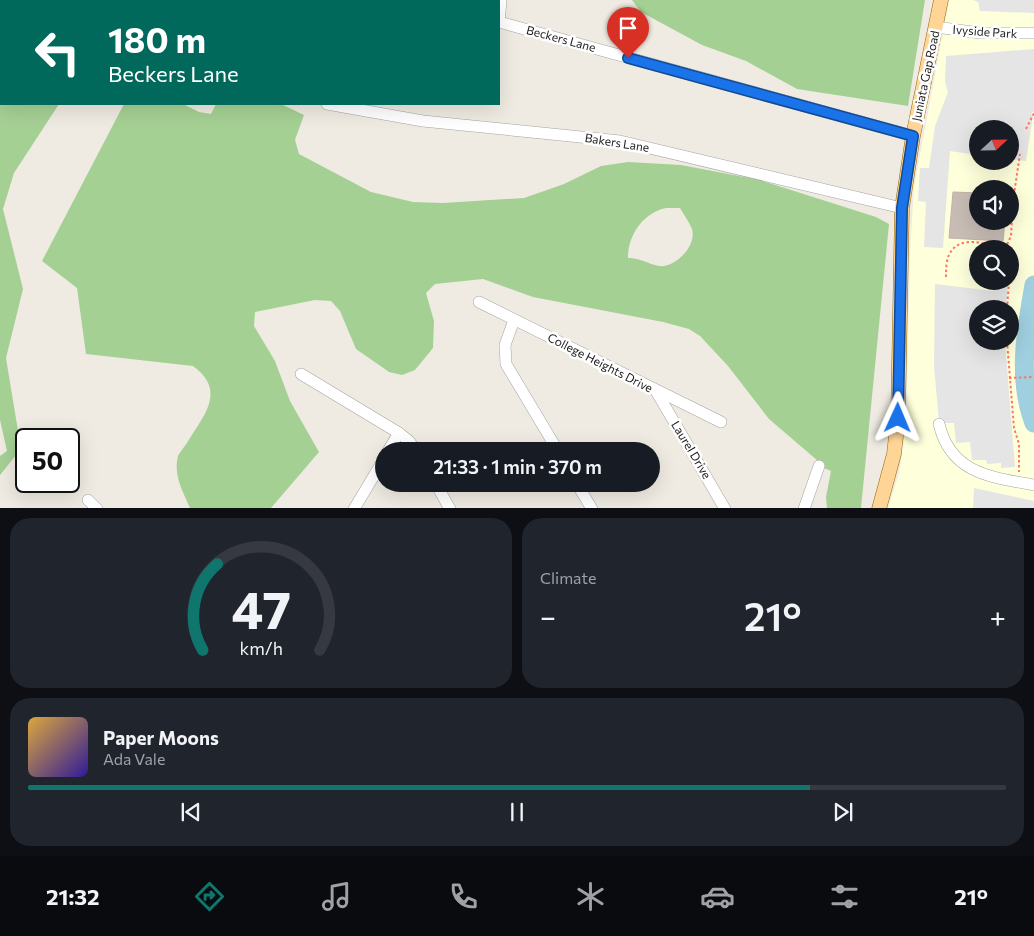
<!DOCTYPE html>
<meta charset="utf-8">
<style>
:root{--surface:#171b24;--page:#20242c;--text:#f1f3f6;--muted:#9ea1a6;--line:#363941;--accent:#0f766e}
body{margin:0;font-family:Commissioner,sans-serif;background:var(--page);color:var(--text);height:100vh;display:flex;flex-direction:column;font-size:19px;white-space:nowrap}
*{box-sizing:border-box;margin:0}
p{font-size:16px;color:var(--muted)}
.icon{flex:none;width:28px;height:28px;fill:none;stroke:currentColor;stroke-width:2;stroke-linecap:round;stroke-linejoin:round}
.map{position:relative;height:508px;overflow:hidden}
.details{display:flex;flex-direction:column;gap:10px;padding:10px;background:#0d0f14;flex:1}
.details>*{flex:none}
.banner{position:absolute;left:0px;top:0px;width:500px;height:105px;box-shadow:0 5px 20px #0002;background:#00695c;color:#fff;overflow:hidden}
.needle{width:32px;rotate:68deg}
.controls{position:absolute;left:969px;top:120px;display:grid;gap:10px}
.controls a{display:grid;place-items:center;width:50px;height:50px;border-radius:50%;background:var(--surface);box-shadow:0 5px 20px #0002;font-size:25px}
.speed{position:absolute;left:15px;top:428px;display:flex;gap:10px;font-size:25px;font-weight:700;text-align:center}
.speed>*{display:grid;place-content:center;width:65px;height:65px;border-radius:50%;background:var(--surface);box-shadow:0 5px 20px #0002;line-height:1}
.speed .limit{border:2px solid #111;border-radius:8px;background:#fff;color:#111}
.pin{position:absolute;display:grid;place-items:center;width:42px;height:42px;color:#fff;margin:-51px -21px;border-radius:50% 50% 50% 0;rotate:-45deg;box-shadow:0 0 5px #0007}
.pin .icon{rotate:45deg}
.me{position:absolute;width:55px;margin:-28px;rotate:1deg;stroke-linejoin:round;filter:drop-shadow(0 0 4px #0008)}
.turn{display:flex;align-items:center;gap:18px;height:105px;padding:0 25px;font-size:22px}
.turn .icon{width:65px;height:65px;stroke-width:2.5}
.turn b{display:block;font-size:35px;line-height:42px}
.big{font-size:38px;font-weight:600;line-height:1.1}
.details .widget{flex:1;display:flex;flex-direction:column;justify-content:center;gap:8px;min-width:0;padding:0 18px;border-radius:20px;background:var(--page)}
.details .dial{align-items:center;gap:0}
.dial svg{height:130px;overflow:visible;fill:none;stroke:var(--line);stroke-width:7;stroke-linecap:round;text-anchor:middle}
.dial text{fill:var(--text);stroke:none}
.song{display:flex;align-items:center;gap:15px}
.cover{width:60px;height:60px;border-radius:8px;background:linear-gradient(135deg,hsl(40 70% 55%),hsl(250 70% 35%))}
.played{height:5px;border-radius:2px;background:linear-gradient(90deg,var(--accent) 80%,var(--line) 80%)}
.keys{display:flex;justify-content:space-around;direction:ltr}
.heat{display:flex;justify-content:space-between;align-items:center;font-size:28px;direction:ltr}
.details .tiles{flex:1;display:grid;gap:10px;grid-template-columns:1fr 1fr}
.widget:last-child{grid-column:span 2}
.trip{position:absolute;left:375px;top:442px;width:285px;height:50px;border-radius:25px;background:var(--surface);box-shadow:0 5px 20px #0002;font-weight:600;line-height:50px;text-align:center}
.menu{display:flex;height:80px;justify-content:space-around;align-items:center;background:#090b0e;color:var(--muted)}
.menu .icon{width:35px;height:35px}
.menu .active{color:var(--accent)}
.menu b{font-size:22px;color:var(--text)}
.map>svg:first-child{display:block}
.education{fill:#feffdb;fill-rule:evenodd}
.forest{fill:#a5d094;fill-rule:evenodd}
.parking{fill:#e5e5e5}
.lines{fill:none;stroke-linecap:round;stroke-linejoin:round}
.river{stroke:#a0cfdf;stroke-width:19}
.building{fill:#c7bdb5;stroke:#c1b1a4}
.minor-casing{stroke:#a4a4a4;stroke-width:12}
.major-casing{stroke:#966800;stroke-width:15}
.path{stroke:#ff7763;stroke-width:2;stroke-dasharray:2.5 2.5;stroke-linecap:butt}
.minor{stroke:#fff;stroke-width:11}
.major{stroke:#ffd597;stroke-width:14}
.route-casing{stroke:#114b97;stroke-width:12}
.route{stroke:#1a73e8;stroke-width:9}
.labels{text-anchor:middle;stroke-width:5;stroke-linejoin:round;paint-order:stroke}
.street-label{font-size:12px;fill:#1d1d1d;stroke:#fff}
</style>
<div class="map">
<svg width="1034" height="509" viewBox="0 0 1034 509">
<rect width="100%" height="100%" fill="#efebe2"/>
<path class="education" d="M 949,0 L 1034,0 L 1034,508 L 888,509 L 899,473 L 906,425 L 910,254 L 914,187 ZM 978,129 L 1010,129 L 1010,161 L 978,161 ZM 978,189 L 1010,189 L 1010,221 L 978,221 ZM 978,249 L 1010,249 L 1010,281 L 978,281 ZM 978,309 L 1010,309 L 1010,341 L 978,341 Z"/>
<g class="forest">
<path d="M 632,0 L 925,0 L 908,106 L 797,89 L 746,61 L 702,45 L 641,12 Z"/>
<path d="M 0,39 L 1,104 L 59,104 L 14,173 L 3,209 L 23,289 L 6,358 L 21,449 L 0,475 L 0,456 L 7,451 L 0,420 Z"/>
<path d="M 124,104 L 183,104 L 199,112 L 211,114 L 216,104 L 281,104 L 304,115 L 295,140 L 299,154 L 371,192 L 413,202 L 443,203 L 524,198 L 564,184 L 601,166 L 628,162 L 681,165 L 760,180 L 876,217 L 889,224 L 861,508 L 827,508 L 826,497 L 831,471 L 819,466 L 818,461 L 769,419 L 728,366 L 700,336 L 689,329 L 663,322 L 533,297 L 483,279 L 435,284 L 426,293 L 434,321 L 433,348 L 415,370 L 402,375 L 389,372 L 356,349 L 340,311 L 331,301 L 315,300 L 255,312 L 254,326 L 275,361 L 290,401 L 319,452 L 271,508 L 190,508 C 183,492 173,475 178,456 C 180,452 184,447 187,443 C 204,415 227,391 193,366 L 86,354 L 77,288 L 42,261 ZM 666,208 L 680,208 C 684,215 689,222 692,229 C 697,246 675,268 659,266 C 648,264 641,258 628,258 C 628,235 643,213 666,208 Z"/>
</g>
<g class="parking">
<path d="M 973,0 L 1034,0 L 1034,13 L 980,11 L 978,2 Z"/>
<path d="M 1034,49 L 1034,111 L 1031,114 L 1033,116 L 1026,161 L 1010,159 L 1010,129 L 978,129 L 977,155 L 950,151 L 943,248 L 924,247 L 926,202 L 918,201 L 920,168 L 929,168 L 935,126 L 948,92 L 945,82 L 946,56 Z"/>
<path d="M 994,281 L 1008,281 L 1006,309 L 978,309 L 978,341 L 1005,341 L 1015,467 L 1001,468 L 1001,463 L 987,464 L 986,460 L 972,460 L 970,442 L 956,443 L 954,423 L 939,423 L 934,366 L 935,284 L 993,291 Z"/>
<path d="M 974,488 L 1034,501 L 1034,508 L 973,508 Z"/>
</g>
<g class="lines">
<path class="river" d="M 1034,285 C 1026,330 1017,379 1034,423"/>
</g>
<path class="building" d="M 953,192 L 978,193 L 978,221 L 1005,221 L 1003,241 L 949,238 Z"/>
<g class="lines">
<g class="minor-casing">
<g id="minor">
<path d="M 79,0 L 81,1"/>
<path d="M 447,0 L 449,1"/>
<path d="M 499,22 L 913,136"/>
<path d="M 499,22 L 501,0"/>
<path d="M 936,27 L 980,33 L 1034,33"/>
<path d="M 327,104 L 423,121 L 620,141 L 902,208"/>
<path d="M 479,302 L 721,422"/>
<path d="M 514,320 L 505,345 L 506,364 L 558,451"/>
<path d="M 301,374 L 399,433 L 409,441 L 416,451"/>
<path d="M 656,391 L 725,509"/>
<path d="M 939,424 C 951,474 991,477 1034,485"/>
<path d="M 388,451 L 399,433"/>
<path d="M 436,484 L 450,509"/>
<path d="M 577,484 L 592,509"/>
<path d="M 88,500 L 97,509"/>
<path d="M 354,509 L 384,459"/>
<path d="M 804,509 L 819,466"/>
</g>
</g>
<g class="major-casing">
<path id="major" d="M 879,509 L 894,454 L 898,418 L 902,208 L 913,136 L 941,0"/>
</g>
<g class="path">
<path d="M 1026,129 L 1034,113"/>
<path d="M 1005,249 L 1011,236 L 1013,201 L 1020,154"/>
<path d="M 946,277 C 946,268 946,257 952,250 C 961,238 985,241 996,249"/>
<path d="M 1007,309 L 1009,281"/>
<path d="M 1007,341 L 1014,428 L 1019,444 L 1019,472"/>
<path d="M 1009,378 L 1034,377"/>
</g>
<use href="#minor" class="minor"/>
<use href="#major" class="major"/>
</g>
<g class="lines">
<g class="route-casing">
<path id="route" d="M 628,58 L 913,136 L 902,208 L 898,418"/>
</g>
<use href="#route" class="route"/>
</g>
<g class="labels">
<g class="street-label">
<text transform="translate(985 32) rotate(4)" y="4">Ivyside Park</text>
<text transform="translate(561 39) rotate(15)" y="4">Beckers Lane</text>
<text transform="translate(926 76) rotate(-78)" y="4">Juniata Gap Road</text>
<text transform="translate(617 143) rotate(9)" y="4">Bakers Lane</text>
<text transform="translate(600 363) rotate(27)" y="4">College Heights Drive</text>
<text transform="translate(691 450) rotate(59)" y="4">Laurel Drive</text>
</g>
</g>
</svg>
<div class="controls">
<a><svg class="needle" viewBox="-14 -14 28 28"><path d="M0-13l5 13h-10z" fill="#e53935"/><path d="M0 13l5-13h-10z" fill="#9ea1a6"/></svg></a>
<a><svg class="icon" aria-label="sound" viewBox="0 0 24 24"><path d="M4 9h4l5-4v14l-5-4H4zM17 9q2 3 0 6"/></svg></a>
<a><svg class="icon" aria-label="search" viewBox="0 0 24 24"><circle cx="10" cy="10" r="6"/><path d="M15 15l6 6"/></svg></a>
<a><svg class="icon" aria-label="layers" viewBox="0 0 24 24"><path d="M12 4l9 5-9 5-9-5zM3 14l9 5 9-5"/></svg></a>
</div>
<div class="speed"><div class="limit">50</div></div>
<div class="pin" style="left:628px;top:58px;background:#d93025"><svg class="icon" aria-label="arrive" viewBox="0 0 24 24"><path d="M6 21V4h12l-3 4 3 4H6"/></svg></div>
<svg class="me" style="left:898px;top:418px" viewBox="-20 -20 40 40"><path d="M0-17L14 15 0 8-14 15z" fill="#1a73e8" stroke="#fff" stroke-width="4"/></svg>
<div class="trip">21:33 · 1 min · 370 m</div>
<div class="banner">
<div class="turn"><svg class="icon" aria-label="left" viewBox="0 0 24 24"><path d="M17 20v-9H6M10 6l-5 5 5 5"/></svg><div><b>180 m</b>Beckers Lane</div></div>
</div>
</div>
<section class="details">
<div class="tiles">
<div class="widget dial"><svg viewBox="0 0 100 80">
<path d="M14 69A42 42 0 1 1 86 69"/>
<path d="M14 69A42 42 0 0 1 23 16" stroke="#0f766e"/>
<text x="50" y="56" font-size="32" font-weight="700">47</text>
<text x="50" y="72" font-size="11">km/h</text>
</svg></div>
<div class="widget"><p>Climate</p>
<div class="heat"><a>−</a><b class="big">21°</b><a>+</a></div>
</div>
<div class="widget">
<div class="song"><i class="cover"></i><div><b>Paper Moons</b><p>Ada Vale</p></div></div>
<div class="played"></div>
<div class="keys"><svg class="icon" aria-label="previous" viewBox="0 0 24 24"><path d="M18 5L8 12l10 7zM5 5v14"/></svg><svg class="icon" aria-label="pause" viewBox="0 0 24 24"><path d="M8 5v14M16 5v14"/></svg><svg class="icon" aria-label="next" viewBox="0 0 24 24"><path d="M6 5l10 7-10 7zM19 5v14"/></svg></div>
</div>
</div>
</section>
<nav class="menu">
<b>21:32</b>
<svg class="icon active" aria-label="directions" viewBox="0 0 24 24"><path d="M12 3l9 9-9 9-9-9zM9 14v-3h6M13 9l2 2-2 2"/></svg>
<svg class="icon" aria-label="music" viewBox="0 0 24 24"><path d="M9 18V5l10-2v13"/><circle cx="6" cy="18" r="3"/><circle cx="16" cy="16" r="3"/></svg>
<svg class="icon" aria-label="phone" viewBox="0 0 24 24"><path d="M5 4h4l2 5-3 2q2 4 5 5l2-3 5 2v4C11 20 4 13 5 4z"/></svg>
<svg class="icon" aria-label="climate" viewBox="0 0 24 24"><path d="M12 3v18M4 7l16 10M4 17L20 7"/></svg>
<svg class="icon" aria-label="car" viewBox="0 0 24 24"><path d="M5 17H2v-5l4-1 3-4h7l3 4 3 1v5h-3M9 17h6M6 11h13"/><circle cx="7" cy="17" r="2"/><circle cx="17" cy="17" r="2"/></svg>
<svg class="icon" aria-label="filters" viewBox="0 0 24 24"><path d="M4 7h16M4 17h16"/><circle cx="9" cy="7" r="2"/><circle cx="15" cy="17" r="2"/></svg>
<b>21°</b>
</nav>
